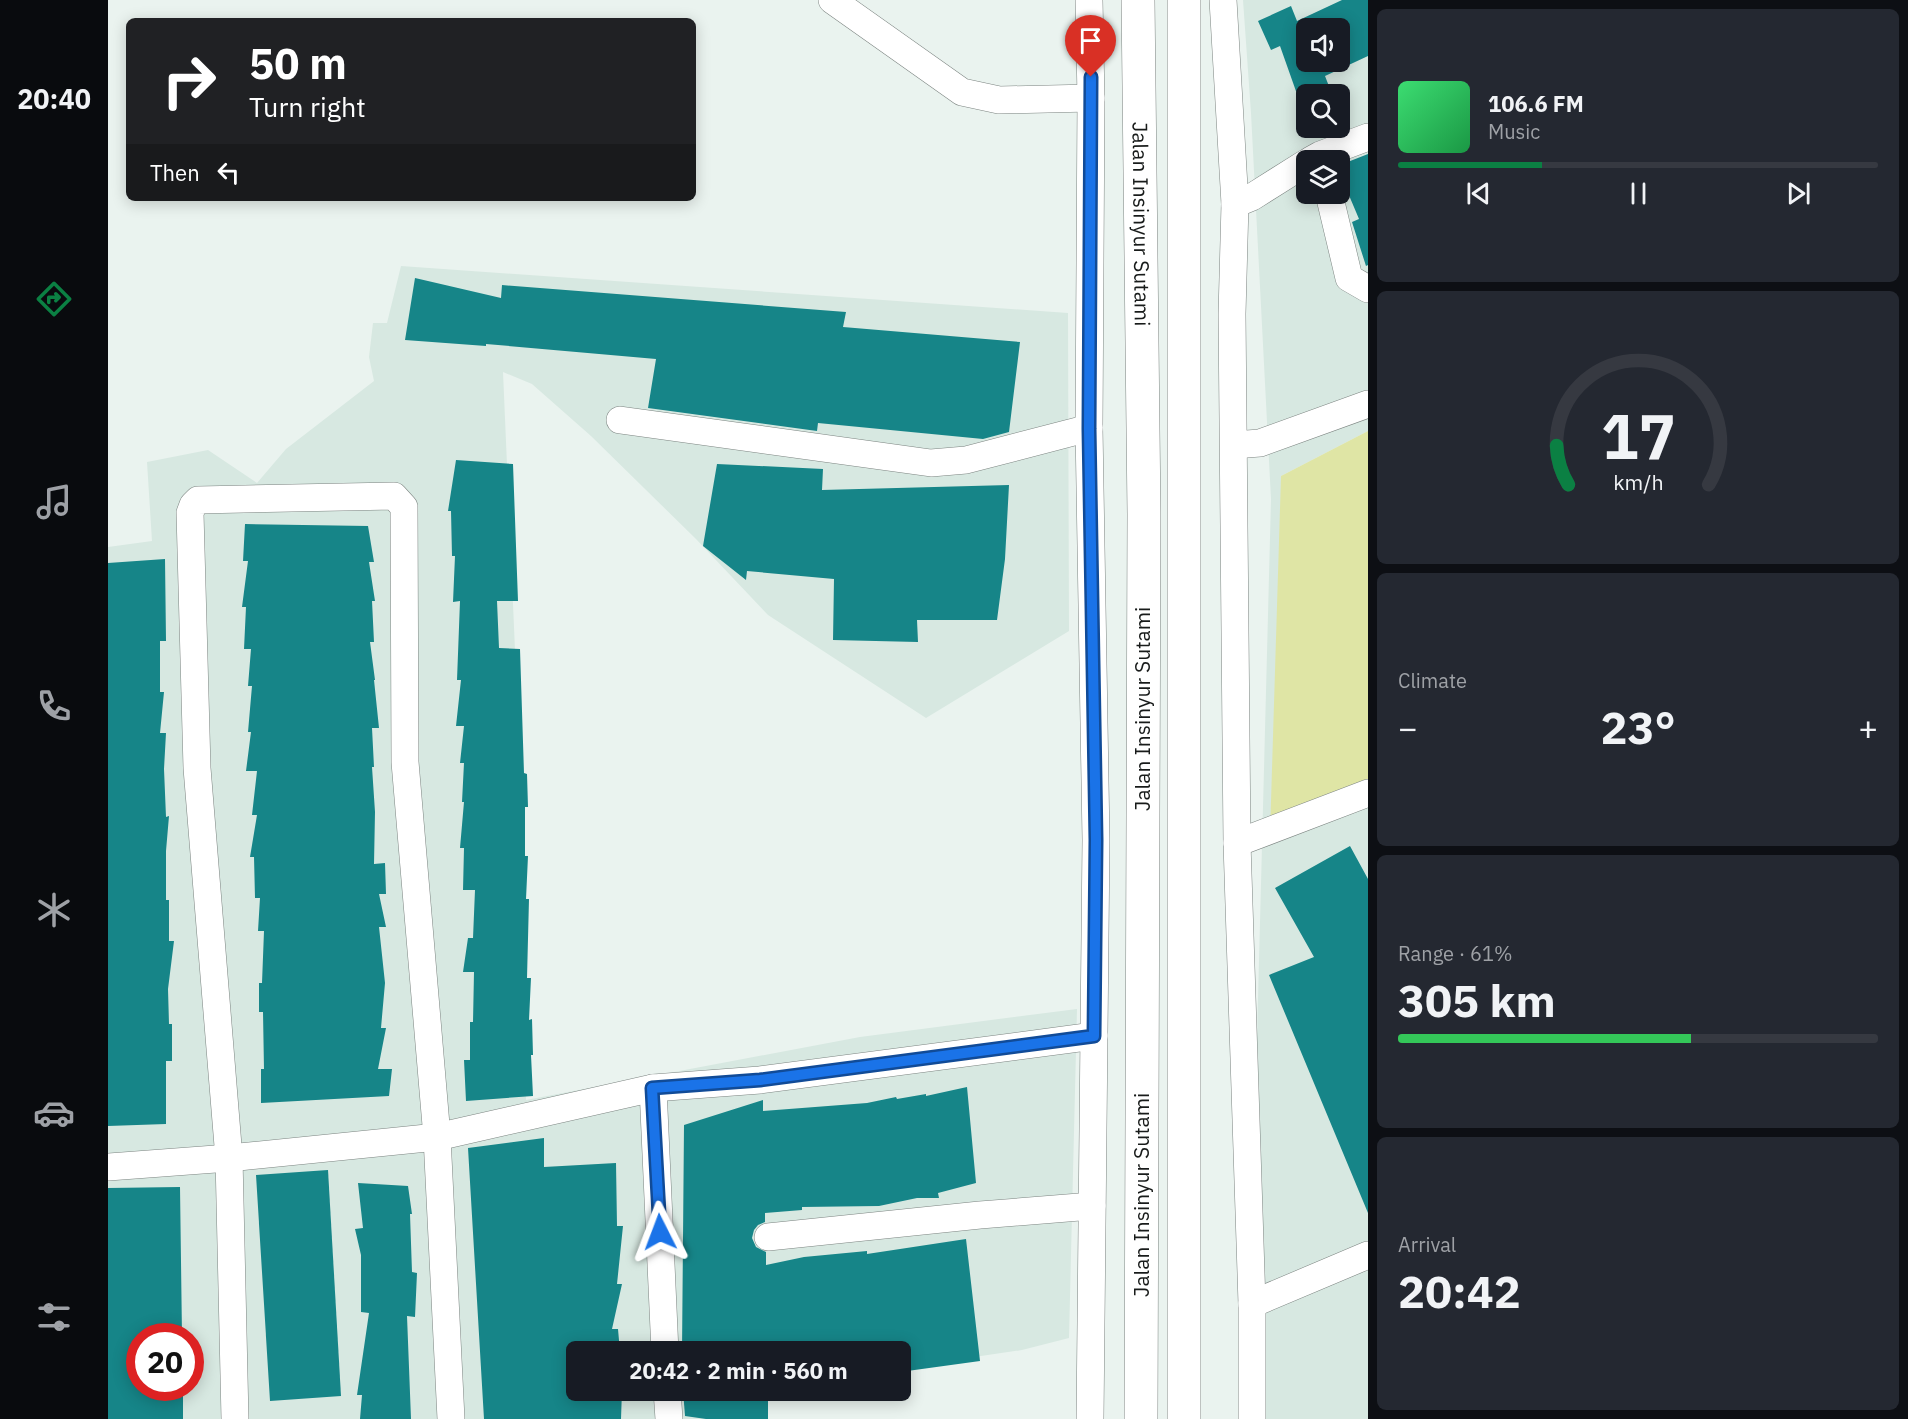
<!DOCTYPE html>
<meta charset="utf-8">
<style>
:root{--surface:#171b24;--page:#242831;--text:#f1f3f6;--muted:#9ea1a6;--line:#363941;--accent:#0b8043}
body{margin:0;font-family:"IBM Plex Sans",sans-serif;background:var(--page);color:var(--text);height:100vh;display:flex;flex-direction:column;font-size:22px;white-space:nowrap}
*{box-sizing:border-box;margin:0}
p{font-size:20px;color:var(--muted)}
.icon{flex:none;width:33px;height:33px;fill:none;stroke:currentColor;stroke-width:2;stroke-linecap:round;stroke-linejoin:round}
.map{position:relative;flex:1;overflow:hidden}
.details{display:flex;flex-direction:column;gap:9px;padding:9px;background:#0d0f14;width:540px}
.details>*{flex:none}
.guide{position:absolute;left:18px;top:18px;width:570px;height:183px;border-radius:9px;box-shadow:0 3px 15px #0003;background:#202124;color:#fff;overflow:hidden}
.controls{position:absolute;left:1188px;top:18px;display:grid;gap:12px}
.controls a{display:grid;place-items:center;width:54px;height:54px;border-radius:9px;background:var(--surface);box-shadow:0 3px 15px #0003;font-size:30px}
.speed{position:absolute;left:18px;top:1323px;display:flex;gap:12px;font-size:30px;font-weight:700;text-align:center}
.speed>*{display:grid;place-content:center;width:78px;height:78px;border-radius:50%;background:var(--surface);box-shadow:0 3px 15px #0003;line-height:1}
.speed .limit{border:9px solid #d22;background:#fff;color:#111}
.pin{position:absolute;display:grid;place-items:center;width:51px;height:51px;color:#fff;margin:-62px -26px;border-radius:50% 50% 50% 0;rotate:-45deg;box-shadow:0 0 6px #0007}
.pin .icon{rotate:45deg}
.me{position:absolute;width:66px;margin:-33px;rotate:357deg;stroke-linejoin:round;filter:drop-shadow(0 0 4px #0008)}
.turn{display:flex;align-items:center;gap:21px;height:126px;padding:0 24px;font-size:27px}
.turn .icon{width:78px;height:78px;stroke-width:2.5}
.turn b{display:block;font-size:42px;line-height:51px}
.then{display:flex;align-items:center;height:57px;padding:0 24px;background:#0003;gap:12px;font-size:22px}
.big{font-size:45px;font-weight:800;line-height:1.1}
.details .card{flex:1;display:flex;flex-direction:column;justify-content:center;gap:9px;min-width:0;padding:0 21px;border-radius:9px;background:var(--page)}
.details .dial{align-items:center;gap:0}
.dial svg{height:156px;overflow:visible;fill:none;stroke:var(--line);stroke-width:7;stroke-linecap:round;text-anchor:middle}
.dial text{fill:var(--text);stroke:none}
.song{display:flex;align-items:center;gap:18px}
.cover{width:72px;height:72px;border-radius:9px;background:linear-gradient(135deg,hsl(140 70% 55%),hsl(140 70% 35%))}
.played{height:6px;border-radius:3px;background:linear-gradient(90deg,var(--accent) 30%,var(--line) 30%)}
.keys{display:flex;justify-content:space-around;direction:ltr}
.heat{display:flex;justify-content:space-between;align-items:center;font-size:33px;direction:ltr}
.charge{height:9px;border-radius:4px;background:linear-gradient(90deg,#34c759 61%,var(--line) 0)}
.trip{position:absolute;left:458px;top:1341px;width:345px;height:60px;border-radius:9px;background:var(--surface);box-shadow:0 3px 15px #0003;font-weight:800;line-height:60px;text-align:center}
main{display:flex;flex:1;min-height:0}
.menu{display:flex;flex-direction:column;width:108px;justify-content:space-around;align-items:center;background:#090b0e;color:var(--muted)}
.menu .icon{width:42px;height:42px}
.menu .current{color:var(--accent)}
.menu b{font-size:27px;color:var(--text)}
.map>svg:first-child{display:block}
.built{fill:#d7e8e1;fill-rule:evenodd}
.green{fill:#dfe5a5}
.building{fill:#168588;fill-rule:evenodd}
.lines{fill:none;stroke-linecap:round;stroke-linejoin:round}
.minor-casing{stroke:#7c8481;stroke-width:28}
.highway-casing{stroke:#7c8481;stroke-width:34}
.minor{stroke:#fff;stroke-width:27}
.highway{stroke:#fff;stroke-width:33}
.route-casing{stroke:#114b97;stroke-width:15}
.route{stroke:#1a73e8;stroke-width:10}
.labels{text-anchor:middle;stroke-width:4.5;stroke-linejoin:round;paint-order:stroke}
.street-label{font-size:21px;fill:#181b1a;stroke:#fff}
</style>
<main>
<nav class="menu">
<b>20:40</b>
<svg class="icon current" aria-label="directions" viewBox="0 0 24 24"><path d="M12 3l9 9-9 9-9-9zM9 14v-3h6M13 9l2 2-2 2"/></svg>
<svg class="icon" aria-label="music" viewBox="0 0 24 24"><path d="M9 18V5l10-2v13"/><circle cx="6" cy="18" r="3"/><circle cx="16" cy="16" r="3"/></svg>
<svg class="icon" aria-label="phone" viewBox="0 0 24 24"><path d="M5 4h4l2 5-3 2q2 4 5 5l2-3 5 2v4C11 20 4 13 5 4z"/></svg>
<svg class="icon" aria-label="climate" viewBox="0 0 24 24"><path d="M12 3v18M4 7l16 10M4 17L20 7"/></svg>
<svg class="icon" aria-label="car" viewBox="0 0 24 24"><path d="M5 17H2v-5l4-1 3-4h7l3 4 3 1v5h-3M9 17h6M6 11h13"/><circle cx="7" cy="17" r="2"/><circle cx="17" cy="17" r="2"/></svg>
<svg class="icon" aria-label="filters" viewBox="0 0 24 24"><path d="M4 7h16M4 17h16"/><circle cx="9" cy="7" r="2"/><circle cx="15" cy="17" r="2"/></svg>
</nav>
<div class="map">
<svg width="1260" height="1419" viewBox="0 0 1260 1419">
<rect width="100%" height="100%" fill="#eaf3ef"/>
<g class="built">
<path d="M 1135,0 L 1260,0 L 1260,431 L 1173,476 L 1260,793 L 1260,1419 L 1148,1419 L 1148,1077 L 1163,499 L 1143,113 ZM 1198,28 L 1232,28 L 1232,62 L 1198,62 ZM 1198,94 L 1232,94 L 1232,128 L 1198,128 ZM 1198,160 L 1232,160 L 1232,194 L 1198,194 Z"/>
<path d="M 293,266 L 960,313 L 961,631 L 818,718 L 660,615 L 588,539 L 483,436 L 424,384 L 395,372 L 410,720 L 418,1100 L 752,1037 L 969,1009 L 961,1338 L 914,1350 L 792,1368 L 792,1352 L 468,1352 L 468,1390 L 660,1391 L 660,1419 L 0,1419 L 0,547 L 44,541 L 39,462 L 100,450 L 149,483 L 178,449 L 266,381 L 261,357 L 265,323 L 279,323 ZM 32,1336 L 82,1336 L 82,1388 L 32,1388 Z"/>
</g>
<path class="green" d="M 1260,431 L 1260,793 L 1162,834 L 1173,476 Z"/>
<g class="building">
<path d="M 1234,0 L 1260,0 L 1260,56 L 1217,76 L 1224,94 L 1189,94 L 1172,46 L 1163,50 L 1150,21 L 1183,6 L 1189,21 ZM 1198,28 L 1232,28 L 1232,62 L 1198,62 Z"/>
<path d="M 1260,154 L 1260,265 L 1258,266 L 1244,222 L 1251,219 L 1232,174 L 1232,165 Z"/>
<path d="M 307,278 L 393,298 L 394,285 L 738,312 L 735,327 L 912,342 L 901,432 L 875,439 L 710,423 L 709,431 L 540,408 L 548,359 L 378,344 L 378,346 L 297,340 Z"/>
<path d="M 348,460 L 405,464 L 410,601 L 389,601 L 391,648 L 412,649 L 416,773 L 419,774 L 420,807 L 417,807 L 417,856 L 420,856 L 418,899 L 421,899 L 419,978 L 423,978 L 421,1020 L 424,1019 L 425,1055 L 423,1055 L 425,1096 L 358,1101 L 356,1060 L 362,1060 L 362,1022 L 365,1022 L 366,972 L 355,972 L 360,938 L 365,938 L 367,890 L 355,890 L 356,848 L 352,848 L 356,802 L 354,802 L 356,763 L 352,763 L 356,726 L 348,726 L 353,680 L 349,680 L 352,601 L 345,602 L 347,556 L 344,556 L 343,511 L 340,511 Z"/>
<path d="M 609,464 L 715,469 L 714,490 L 901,485 L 897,559 L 889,620 L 809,620 L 810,642 L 725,640 L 726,579 L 639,571 L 638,580 L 595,546 Z"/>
<path d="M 137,524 L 260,526 L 266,562 L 261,562 L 267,601 L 264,601 L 266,642 L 262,642 L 267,680 L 266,680 L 271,728 L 264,728 L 266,767 L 264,767 L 267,812 L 266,864 L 277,863 L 278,894 L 271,894 L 278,927 L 271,927 L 277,983 L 273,1028 L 278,1028 L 270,1069 L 284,1069 L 281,1096 L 153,1103 L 153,1069 L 156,1069 L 155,1012 L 151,1012 L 151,983 L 154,983 L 156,931 L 150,931 L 152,898 L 147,898 L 146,857 L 142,857 L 149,815 L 144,815 L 149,771 L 138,771 L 143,732 L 140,732 L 144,686 L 140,686 L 143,649 L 136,649 L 138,607 L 134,607 L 140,561 L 135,561 Z"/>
<path d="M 57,559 L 58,641 L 52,641 L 52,692 L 56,692 L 52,733 L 58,733 L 56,769 L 58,817 L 61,816 L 58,851 L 58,900 L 61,900 L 61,941 L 66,941 L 60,989 L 61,1024 L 64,1024 L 64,1061 L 58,1061 L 58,1124 L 0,1126 L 0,563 Z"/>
<path d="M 1242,846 L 1260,879 L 1260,1213 L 1161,975 L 1206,957 L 1167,888 Z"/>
<path d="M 859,1087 L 868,1183 L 830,1193 L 831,1198 L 809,1198 L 771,1206 L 694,1207 L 694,1210 L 657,1213 L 657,1222 L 650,1225 L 646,1230 L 644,1238 L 648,1247 L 658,1252 L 658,1265 L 696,1257 L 759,1251 L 759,1254 L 858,1239 L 872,1361 L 792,1372 L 792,1352 L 574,1352 L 576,1125 L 655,1100 L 655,1111 L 759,1103 L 788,1097 L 789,1099 L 818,1094 L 818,1096 Z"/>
<path d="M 436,1138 L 436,1167 L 508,1163 L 509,1226 L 515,1226 L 509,1284 L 514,1284 L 504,1329 L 510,1329 L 512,1352 L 468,1352 L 468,1390 L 514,1390 L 513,1419 L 376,1419 L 360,1148 Z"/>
<path d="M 220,1170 L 233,1396 L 162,1401 L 148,1175 Z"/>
<path d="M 250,1183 L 300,1186 L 304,1214 L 302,1214 L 304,1272 L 309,1273 L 307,1317 L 299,1316 L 303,1419 L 252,1419 L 254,1395 L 249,1395 L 261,1313 L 253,1312 L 253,1255 L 247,1229 L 255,1228 Z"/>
<path d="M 72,1187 L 74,1336 L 32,1336 L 32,1388 L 75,1388 L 75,1419 L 0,1419 L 0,1188 Z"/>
<path d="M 575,1390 L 660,1390 L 660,1419 L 598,1419 L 577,1416 Z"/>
</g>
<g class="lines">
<g class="minor-casing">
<g id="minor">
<path d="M 724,0 L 854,92 L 891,100 L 983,98"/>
<path d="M 981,0 L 983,98 L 981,428 L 988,840 L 982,1419"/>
<path d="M 1115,0 L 1127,204 L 1124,314 L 1129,843 L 1144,1304 L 1144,1419"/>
<path d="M 1203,160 L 1212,155 L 1260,137"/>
<path d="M 1221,194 L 1241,278 L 1260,289"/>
<path d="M 1127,204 L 1144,197 L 1198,163"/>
<path d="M 512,420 L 823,463 L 858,460 L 981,428"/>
<path d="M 1126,445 L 1152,443 L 1260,404"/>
<path d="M 1129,843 L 1260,793"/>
<path d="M 545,1088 L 557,1352"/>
<path d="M 0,1167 L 121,1158 L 329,1137 L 545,1088 L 652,1080 L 986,1036"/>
<path d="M 660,1237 L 872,1215 L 984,1206"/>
<path d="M 1144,1304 L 1260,1255"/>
<path d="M 559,1390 L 561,1419"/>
<path d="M 127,1419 L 121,1158 L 89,768 L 82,513 L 85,505 L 90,500 L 286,496 L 296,507 L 297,762 L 329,1137 L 343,1419"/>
</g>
</g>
<g class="highway-casing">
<g id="highway">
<path id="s1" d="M 1030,0 L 1036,514 L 1033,1419"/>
<path d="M 1076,0 L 1076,1419"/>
</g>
</g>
<use href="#minor" class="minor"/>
<use href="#highway" class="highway"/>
</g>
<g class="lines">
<g class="route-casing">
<path id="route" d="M 552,1232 L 544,1088 L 652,1080 L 986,1036 L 988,840 L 981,429 L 983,77"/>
</g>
<use href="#route" class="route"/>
</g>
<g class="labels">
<g class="street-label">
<text dy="7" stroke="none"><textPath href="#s1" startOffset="224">Jalan Insinyur Sutami</textPath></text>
<text transform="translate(1035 709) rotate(-90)" y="7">Jalan Insinyur Sutami</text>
<text transform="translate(1034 1195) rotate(-90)" y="7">Jalan Insinyur Sutami</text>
</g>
</g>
</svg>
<div class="controls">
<a><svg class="icon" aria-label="sound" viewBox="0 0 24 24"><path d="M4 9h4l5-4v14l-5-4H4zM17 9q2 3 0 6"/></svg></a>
<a><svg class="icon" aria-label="search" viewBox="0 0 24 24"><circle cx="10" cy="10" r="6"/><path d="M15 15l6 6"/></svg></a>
<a><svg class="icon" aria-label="layers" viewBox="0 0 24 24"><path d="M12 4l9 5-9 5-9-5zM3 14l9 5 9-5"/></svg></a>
</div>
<div class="speed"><div class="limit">20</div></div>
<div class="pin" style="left:983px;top:77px;background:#d93025"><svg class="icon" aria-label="arrive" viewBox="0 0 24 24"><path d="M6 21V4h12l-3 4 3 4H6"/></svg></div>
<svg class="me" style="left:552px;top:1232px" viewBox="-20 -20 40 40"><path d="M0-17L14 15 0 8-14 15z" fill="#1a73e8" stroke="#fff" stroke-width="4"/></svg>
<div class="trip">20:42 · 2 min · 560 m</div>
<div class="guide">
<div class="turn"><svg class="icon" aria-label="right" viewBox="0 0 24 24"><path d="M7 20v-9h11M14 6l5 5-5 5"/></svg><div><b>50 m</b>Turn right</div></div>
<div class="then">Then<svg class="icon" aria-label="left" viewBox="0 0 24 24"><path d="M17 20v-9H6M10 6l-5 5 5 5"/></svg></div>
</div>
</div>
<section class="details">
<div class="card">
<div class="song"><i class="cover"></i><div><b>106.6 FM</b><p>Music</p></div></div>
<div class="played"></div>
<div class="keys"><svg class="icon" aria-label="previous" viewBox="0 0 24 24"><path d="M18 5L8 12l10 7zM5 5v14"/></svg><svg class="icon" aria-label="pause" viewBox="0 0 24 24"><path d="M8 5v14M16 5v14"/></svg><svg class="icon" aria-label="next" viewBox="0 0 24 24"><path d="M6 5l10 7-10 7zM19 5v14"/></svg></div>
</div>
<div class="card dial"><svg viewBox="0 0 100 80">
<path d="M14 69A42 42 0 1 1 86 69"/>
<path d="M14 69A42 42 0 0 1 8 49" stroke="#0b8043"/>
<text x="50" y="56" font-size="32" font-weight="700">17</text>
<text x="50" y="72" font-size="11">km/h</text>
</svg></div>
<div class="card"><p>Climate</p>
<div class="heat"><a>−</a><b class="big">23°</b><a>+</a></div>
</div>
<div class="card"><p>Range · 61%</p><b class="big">305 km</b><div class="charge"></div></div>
<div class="card"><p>Arrival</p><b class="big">20:42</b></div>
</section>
</main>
